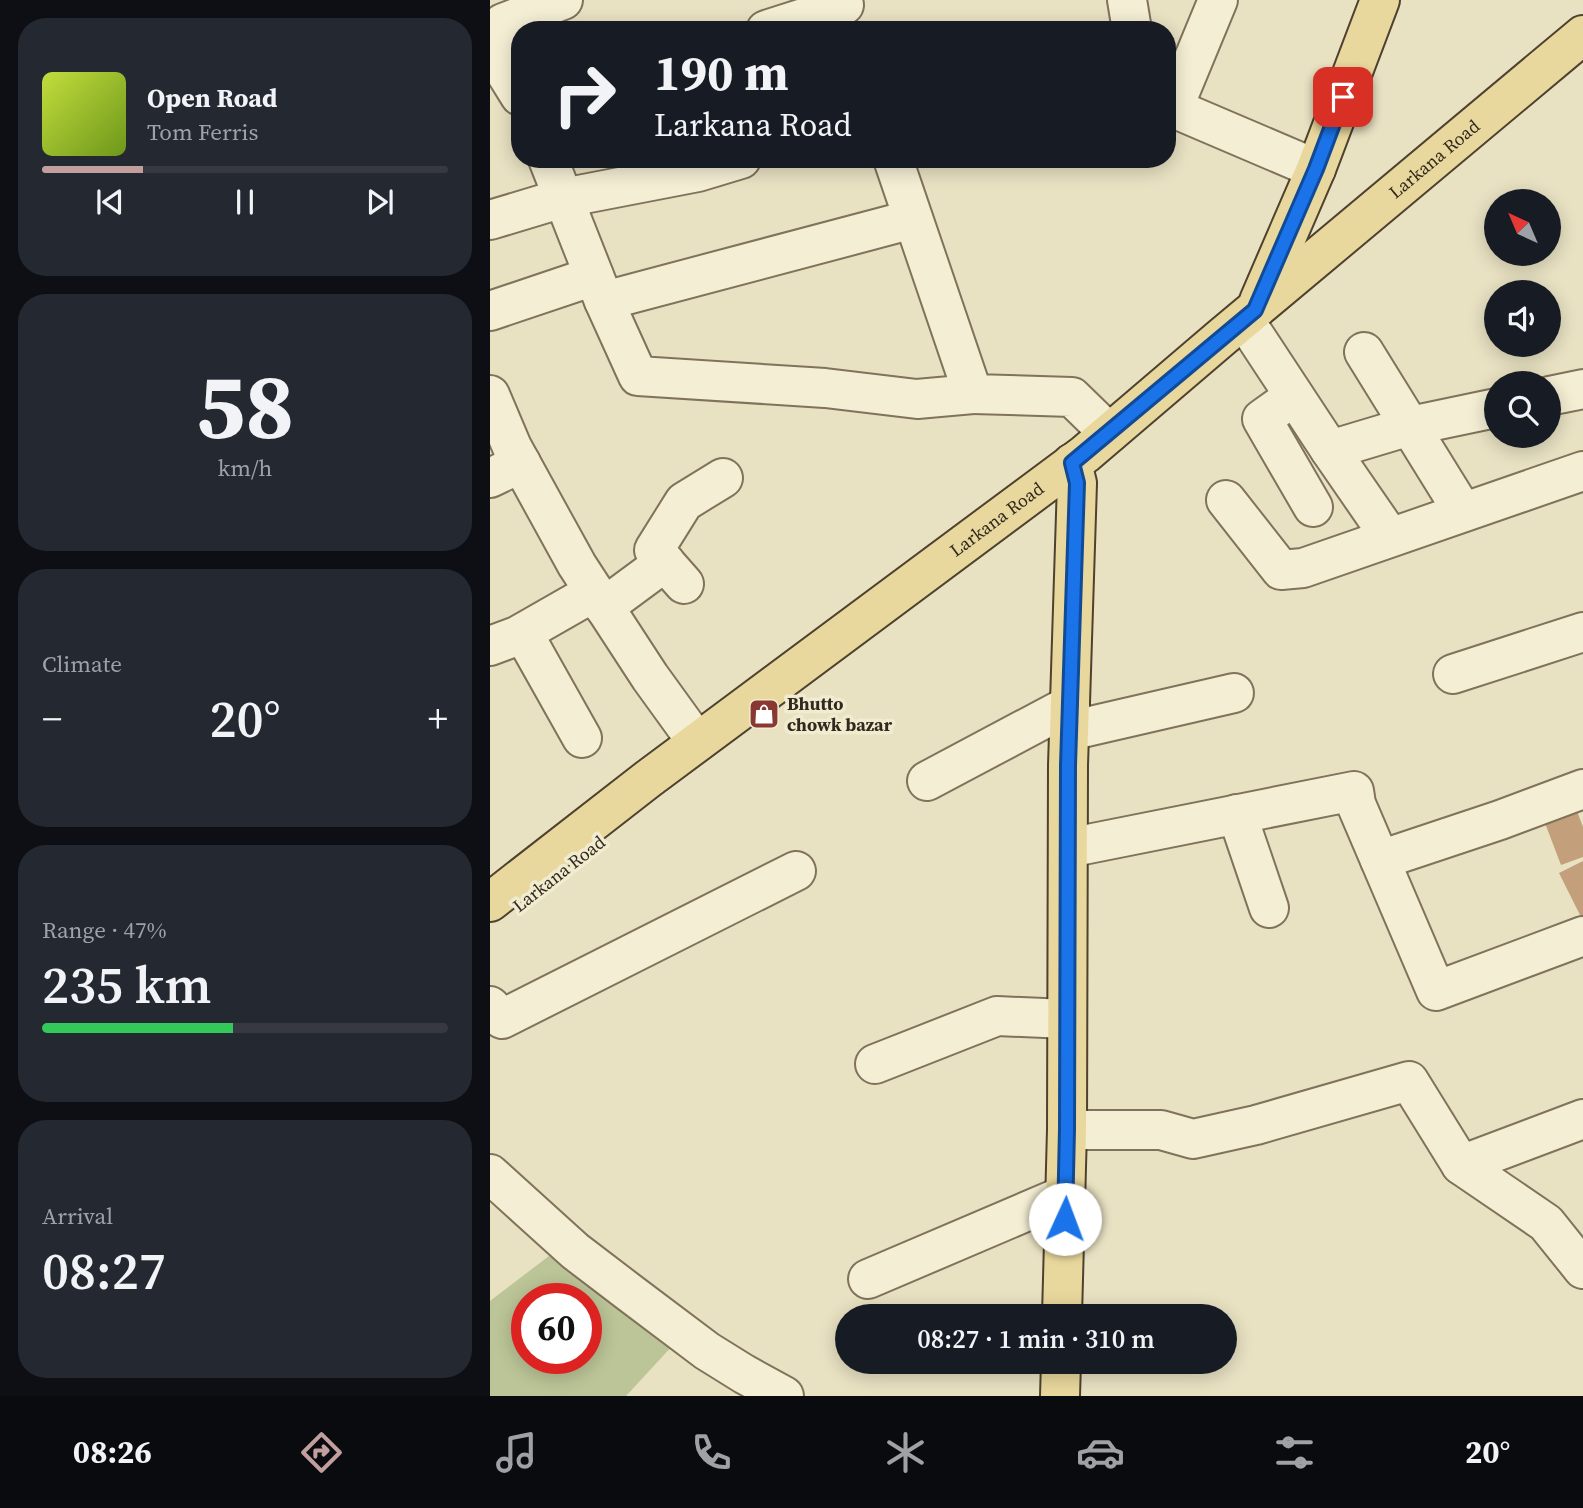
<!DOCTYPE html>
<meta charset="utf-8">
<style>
:root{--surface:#171b24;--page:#242831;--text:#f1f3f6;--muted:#9ea1a6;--line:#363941;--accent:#c29f9d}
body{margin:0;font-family:"Source Serif 4",serif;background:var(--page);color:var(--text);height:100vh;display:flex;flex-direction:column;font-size:26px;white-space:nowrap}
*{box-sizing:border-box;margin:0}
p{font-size:23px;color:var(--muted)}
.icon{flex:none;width:38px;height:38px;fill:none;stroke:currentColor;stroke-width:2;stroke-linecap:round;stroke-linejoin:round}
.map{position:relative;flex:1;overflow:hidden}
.side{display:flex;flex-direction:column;gap:18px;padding:18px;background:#0d0f14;width:490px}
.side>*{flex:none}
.guide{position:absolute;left:21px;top:21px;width:665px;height:147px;border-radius:28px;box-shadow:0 4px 18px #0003;background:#171b24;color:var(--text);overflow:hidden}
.needle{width:46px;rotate:316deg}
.fabs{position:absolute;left:994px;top:189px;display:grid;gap:14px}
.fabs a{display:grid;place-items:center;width:77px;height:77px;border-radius:50%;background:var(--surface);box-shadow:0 4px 18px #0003;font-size:35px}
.speed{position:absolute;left:21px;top:1283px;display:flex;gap:14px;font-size:35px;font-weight:700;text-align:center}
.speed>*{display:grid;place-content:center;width:91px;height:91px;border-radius:50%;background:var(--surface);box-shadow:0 4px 18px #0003;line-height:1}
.speed .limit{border:10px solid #d22;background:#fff;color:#111}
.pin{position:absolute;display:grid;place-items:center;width:60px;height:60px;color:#fff;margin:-30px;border-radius:14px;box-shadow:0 4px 10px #0006}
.me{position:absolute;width:77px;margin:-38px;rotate:2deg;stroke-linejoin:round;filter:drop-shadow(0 0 5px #0008)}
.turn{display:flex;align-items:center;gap:24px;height:147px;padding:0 28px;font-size:32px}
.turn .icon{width:91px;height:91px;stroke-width:2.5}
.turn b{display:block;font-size:49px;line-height:60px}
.big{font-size:52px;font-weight:600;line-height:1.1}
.side .tile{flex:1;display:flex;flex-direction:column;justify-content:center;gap:10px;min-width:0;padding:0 24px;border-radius:28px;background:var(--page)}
.side .dial{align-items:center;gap:0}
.dial b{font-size:91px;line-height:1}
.song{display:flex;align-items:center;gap:21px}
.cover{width:84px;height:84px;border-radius:10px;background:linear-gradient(135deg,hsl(70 70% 55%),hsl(80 70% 35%))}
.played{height:7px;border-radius:4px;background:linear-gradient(90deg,var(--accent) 25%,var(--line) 25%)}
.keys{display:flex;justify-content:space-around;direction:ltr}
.heat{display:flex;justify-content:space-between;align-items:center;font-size:38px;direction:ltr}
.charge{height:10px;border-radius:5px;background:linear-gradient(90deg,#34c759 47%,var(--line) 0)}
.trip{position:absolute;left:345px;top:1304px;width:402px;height:70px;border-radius:35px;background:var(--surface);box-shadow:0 4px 18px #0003;font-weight:600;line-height:70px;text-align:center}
.menu{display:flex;height:112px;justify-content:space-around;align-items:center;background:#090b0e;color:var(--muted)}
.menu .icon{width:49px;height:49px}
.menu .active{color:var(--accent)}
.menu b{font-size:32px;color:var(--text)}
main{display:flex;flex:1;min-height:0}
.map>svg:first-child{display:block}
.green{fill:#bbc597;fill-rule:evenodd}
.building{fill:#c3a07b}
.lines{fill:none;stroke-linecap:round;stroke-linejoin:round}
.minor-casing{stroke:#80725b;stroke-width:42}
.major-casing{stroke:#4e412f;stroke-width:42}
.minor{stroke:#f4eed4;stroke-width:38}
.major{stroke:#e9d89d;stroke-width:38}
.route-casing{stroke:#114b97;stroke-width:18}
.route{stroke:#1a73e8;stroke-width:12}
.labels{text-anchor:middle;stroke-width:7;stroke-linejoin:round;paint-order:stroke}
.street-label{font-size:18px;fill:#32291e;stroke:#f1ebd0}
.poi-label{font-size:18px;font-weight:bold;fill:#32291e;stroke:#f1ebd0;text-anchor:start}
</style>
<main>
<section class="side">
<div class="tile">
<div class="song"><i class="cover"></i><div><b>Open Road</b><p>Tom Ferris</p></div></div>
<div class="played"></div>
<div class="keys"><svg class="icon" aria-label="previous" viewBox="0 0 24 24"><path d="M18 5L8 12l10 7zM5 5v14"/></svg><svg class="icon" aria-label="pause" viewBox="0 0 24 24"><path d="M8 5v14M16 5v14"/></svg><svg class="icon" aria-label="next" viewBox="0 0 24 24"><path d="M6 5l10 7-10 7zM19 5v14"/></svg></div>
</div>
<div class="tile dial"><b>58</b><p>km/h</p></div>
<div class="tile"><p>Climate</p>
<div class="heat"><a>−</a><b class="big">20°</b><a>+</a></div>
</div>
<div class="tile"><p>Range · 47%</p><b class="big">235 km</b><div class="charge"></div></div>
<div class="tile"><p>Arrival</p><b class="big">08:27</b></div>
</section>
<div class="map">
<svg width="1093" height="1396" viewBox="0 0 1093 1396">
<rect width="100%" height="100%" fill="#e8e1c2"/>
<path class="green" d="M 59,1256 L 185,1343 L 136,1396 L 0,1396 L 0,1301 ZM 37,1298 L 96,1298 L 96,1358 L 37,1358 Z"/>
<g class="building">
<path d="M 1082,798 L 1093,827 L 1093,857 L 1071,865 L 1050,810 Z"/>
<path d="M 1093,861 L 1093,921 L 1069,873 Z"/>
</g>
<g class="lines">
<g class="minor-casing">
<g id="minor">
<path d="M 637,0 L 642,30"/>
<path d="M 276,30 L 354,5"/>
<path d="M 677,91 L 690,111 L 826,169"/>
<path d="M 30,96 L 15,72 L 13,23 L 73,0"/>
<path d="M 685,104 L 728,0"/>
<path d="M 58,159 L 114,301 L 148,376 L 335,388 L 427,399 L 483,394"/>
<path d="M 403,159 L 483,394 L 582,397 L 619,433"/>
<path d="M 0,220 L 73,198 L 208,172 L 251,159"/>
<path d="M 114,301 L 423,219"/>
<path d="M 0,311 L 104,276"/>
<path d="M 765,336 L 840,450 L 900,537"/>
<path d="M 874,352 L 973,512"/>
<path d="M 0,395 L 22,447 L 87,565 L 160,677 L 207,742"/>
<path d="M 804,396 L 772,419 L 823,507"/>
<path d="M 1059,396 L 1093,389"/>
<path d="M 840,450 L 920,426 L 1006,408"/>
<path d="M 0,478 L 31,463"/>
<path d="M 736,500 L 791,570 L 813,568 L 1093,471"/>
<path d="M 194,584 L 164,550 L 194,502 L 233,478"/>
<path d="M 114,607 L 175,562"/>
<path d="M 33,633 L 92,738"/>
<path d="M 0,646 L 27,636 L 104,592"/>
<path d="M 963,674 L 1093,632"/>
<path d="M 579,731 L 744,693"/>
<path d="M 437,781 L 580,705"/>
<path d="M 747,814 L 779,908"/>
<path d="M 578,848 L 864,791 L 866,804 L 946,991 L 1093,936"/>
<path d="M 890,860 L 1010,820 L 1093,789"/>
<path d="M 0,1006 L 12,1019 L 306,871"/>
<path d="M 385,1064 L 507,1016 L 577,1019"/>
<path d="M 577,1130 L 671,1130 L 703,1139 L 766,1125 L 919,1081 L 971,1165 L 1056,1223 L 1093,1269"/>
<path d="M 971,1165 L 1093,1119"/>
<path d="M 0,1174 L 85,1251 L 140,1293 L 217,1351 L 254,1374 L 294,1396"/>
<path d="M 378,1279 L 575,1195"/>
</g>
</g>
<g class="major-casing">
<g id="major">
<path d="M 769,301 L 826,169 L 890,0"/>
<path id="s1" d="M 0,902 L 158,779 L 595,454 L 732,337 L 1093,35"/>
<path d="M 572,1316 L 577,1130 L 578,765 L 587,483 L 582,463"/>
<path d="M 570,1396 L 571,1362"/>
</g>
</g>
<use href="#minor" class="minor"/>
<use href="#major" class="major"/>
</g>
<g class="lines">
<g class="route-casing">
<path id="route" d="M 575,1219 L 577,1129 L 578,765 L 587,483 L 582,463 L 765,310 L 826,169 L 853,97"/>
</g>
<use href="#route" class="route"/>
</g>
<defs>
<g id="shop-square" transform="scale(1.575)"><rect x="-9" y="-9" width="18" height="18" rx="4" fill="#893931" stroke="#f1ebd0"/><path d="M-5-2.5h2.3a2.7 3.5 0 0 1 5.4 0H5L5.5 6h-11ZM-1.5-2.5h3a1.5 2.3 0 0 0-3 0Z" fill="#fff"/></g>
</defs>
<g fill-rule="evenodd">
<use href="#shop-square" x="274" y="714"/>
</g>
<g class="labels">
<g class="street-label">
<text dy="6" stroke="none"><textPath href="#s1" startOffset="1202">Larkana Road</textPath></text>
<text dy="6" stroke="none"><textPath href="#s1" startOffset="635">Larkana Road</textPath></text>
<text transform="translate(69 874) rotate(-38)" y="6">Larkana Road</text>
</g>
<g class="poi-label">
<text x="297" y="710">Bhutto<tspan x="297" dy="21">chowk bazar</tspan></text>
</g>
</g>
</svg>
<div class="fabs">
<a><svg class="needle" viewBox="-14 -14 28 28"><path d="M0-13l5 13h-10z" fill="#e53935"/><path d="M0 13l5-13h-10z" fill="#9ea1a6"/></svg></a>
<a><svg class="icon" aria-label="sound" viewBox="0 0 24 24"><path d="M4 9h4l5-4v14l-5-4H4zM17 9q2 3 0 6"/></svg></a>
<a><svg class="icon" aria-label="search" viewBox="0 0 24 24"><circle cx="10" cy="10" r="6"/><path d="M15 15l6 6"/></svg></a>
</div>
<div class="speed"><div class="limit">60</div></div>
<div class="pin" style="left:853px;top:97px;background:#d93025"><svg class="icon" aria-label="arrive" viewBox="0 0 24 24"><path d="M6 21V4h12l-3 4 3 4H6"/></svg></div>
<svg class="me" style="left:575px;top:1219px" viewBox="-20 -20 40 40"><circle r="19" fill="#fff"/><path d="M0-13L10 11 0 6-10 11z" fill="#1a73e8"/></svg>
<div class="trip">08:27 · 1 min · 310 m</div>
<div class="guide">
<div class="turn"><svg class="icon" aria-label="right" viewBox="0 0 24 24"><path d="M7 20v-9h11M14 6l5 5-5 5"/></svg><div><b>190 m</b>Larkana Road</div></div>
</div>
</div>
</main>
<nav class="menu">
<b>08:26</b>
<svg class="icon active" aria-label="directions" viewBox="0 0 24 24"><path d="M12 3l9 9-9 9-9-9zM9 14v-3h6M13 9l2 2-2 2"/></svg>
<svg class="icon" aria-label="music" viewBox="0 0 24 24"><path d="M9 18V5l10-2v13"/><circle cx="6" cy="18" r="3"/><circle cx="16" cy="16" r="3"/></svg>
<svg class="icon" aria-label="phone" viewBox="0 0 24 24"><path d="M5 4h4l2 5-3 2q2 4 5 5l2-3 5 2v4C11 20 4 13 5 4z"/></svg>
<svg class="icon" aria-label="climate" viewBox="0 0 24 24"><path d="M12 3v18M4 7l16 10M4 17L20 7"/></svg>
<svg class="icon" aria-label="car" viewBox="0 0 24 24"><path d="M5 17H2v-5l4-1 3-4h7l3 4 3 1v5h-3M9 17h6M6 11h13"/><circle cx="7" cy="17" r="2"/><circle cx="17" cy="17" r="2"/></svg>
<svg class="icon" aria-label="filters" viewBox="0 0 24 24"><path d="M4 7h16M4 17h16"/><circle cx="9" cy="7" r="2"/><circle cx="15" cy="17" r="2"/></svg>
<b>20°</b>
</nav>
